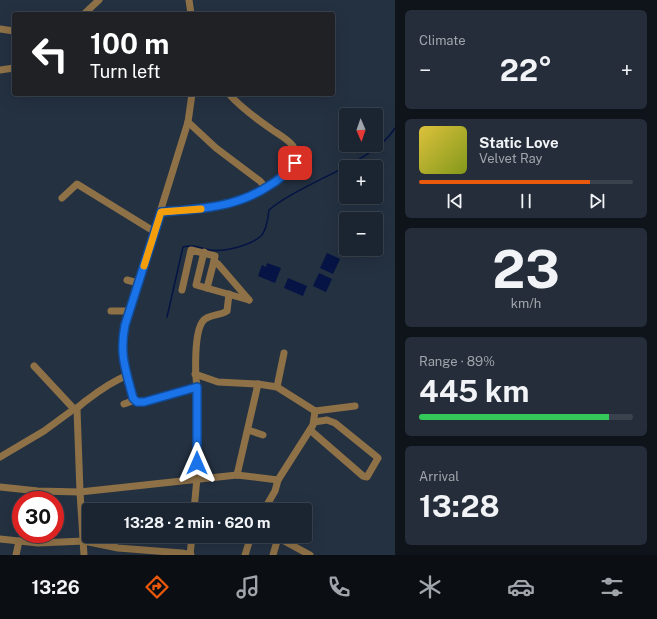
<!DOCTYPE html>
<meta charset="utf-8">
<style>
:root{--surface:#1b2531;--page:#242d39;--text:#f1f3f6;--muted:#a0a5ab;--line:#39424d;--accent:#ea580c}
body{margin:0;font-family:"Public Sans",sans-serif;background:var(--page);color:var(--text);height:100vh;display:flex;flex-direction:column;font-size:15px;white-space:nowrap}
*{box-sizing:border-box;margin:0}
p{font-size:13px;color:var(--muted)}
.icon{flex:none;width:22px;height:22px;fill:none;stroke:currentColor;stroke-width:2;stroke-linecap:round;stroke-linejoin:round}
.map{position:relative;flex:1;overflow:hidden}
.sheet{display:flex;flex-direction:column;gap:10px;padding:10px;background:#0f141b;width:262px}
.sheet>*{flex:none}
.guide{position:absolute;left:12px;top:12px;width:323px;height:84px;border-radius:4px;box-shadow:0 4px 16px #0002,0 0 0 1px var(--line);background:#202124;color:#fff;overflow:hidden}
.needle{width:26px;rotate:178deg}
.buttons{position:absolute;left:339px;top:108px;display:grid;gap:8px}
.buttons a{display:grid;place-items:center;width:44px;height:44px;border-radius:4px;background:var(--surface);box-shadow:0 4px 16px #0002,0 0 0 1px var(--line);font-size:20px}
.speed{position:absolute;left:12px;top:491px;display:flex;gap:8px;font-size:20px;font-weight:700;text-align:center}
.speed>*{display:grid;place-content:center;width:52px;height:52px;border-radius:50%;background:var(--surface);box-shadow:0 4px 16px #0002,0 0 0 1px var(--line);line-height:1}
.speed .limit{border:6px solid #d22;background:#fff;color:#111}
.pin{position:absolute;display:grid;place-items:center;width:34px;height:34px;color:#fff;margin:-17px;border-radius:8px;box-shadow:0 2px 6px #0006}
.me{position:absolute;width:44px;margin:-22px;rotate:0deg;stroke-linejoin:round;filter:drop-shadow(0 0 3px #0008)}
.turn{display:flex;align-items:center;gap:14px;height:84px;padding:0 12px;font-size:18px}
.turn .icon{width:52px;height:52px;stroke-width:2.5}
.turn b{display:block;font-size:28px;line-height:34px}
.big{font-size:30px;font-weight:700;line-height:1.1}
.sheet .tile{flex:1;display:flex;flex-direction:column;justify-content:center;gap:6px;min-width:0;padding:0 14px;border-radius:6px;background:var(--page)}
.sheet .dial{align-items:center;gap:0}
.dial b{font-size:52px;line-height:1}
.song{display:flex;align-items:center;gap:12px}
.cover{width:48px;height:48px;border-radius:6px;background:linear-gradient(135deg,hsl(50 70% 55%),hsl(70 70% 35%))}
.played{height:4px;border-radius:2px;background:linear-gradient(90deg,var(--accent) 80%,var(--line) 80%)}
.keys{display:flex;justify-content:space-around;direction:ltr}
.heat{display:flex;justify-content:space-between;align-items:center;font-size:22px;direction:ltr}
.charge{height:6px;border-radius:3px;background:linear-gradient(90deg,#34c759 89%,var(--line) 0)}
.trip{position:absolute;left:82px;top:503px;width:230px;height:40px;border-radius:4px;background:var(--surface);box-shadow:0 4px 16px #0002,0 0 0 1px var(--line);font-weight:700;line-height:40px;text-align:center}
.tabs{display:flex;height:64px;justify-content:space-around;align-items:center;background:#0b0f14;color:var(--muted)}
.tabs .icon{width:28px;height:28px}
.tabs .selected{color:var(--accent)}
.tabs b{font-size:18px;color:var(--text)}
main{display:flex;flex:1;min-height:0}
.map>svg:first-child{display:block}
.water{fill:#051444}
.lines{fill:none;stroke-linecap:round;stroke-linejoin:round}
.stream{stroke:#051444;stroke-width:1.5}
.minor{stroke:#8e7147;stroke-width:7}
.route-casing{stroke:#114b97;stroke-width:10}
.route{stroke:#1a73e8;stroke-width:7}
.slow{stroke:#f59e0b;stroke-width:7}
</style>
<main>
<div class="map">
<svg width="395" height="555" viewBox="0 0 395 555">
<rect width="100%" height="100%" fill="#243141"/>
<g class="water">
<path d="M 327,253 L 340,259 L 333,274 L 320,268 Z"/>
<path d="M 267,263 L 281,268 L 275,283 L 258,276 L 262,265 L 266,267 Z"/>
<path d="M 319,273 L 332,279 L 326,292 L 313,286 Z"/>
<path d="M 288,278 L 307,286 L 303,296 L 284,288 Z"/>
</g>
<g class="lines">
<path class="stream" d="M 167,317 L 183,247 C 195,244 198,248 210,250 C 224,252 250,246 261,236 C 267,230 268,218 269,210 C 302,182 375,162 395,128"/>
<g class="minor">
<path d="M 189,0 L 191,14"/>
<path d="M 84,14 L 99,0"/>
<path d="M 0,29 L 14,31"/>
<path d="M 0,70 L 14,68"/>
<path d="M 192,94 L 188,122 L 125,325 L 122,350 L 133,398 L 137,402 L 144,402 L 197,387 L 197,478 L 194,510"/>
<path d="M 188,122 L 216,148 L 260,181 L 266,188"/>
<path d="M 62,198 L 77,184 L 155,232"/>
<path d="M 161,212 C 182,210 204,210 225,205 C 244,202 310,173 293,146 C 288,139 278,134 271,129 C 257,119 241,108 229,94"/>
<path d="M 204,252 L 196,285 L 249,300"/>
<path d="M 127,280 L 138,283"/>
<path d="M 207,288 L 214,261 L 218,264 L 249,300"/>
<path d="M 182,290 L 191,250 L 215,256 L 214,261"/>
<path d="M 111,311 L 130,311"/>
<path d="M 34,366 L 74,409"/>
<path d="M 195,374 L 218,382 L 258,384 L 277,387 L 315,411 L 355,406"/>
<path d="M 197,387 C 195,373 194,332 203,321 C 208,314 220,316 227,311 L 229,294"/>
<path d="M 277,387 L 284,353"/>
<path d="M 124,404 L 135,400"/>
<path d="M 77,409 L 80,492 L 84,555"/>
<path d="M 248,430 L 263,435"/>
<path d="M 310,430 L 363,476 L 367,477 L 378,458 L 377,457 L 335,423 L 327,420 L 314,422"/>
<path d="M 0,457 L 44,431 L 74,409 C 79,408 82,403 87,400 C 100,390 113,381 128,375"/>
<path d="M 237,475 L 258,384"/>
<path d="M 0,487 L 38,491 L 80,492 L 237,475 L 278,480"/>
<path d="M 264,510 L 275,491 L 278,480 L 313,425 L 315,411"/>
<path d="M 289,510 L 289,509"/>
<path d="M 275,536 L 310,555"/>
<path d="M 0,539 L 38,543 L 84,541 L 118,548 L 182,553 L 191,555"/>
<path d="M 16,555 L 19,541"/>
<path d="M 190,555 L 192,536"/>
<path d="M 245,555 L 251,536"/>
<path d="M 273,555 L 278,538"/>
</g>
</g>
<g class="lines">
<g class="route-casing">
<path id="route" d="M 197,463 L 197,387 L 144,402 L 137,402 L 133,398 C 126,370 119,355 125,325 L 161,212 C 199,209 234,208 267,187 C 279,180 287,174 295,163"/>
</g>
<use href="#route" class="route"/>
<path class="slow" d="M 144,266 L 161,212 L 201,209"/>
</g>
</svg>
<div class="buttons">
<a><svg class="needle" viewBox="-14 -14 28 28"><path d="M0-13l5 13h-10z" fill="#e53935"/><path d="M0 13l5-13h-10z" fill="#a0a5ab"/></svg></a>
<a>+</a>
<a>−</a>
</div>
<div class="speed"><div class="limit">30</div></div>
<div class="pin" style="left:295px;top:163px;background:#d93025"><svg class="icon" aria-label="arrive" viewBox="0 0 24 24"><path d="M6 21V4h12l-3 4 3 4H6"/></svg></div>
<svg class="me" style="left:197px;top:463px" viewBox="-20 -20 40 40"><path d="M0-17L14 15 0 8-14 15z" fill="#1a73e8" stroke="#fff" stroke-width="4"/></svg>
<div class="trip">13:28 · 2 min · 620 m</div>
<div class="guide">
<div class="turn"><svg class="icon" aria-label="left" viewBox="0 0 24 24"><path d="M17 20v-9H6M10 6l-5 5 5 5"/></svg><div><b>100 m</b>Turn left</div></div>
</div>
</div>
<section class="sheet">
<div class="tile"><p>Climate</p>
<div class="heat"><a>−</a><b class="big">22°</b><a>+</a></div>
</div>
<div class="tile">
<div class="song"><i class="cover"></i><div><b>Static Love</b><p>Velvet Ray</p></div></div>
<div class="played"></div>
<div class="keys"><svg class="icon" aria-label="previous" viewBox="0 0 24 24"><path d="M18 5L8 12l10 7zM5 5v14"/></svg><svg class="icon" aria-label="pause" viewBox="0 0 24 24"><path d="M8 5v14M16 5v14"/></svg><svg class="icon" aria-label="next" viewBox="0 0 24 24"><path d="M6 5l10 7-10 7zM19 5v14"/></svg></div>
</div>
<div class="tile dial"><b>23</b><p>km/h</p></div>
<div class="tile"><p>Range · 89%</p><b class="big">445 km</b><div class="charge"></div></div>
<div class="tile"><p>Arrival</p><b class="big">13:28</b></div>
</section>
</main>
<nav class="tabs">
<b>13:26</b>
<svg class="icon selected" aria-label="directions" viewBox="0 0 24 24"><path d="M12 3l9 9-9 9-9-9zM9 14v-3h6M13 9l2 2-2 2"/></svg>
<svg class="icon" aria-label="music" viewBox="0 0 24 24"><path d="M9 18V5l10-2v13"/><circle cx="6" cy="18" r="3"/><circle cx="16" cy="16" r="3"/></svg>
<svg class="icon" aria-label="phone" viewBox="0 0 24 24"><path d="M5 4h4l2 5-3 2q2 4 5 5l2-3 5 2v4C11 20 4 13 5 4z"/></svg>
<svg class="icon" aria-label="climate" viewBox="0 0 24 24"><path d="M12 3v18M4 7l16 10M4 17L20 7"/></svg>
<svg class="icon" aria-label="car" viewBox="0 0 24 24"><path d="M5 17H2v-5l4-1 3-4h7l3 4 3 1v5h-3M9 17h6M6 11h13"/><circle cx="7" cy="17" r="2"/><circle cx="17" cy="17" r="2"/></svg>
<svg class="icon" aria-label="filters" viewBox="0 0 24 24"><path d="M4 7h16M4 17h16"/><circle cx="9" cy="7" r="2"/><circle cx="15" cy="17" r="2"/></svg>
</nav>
